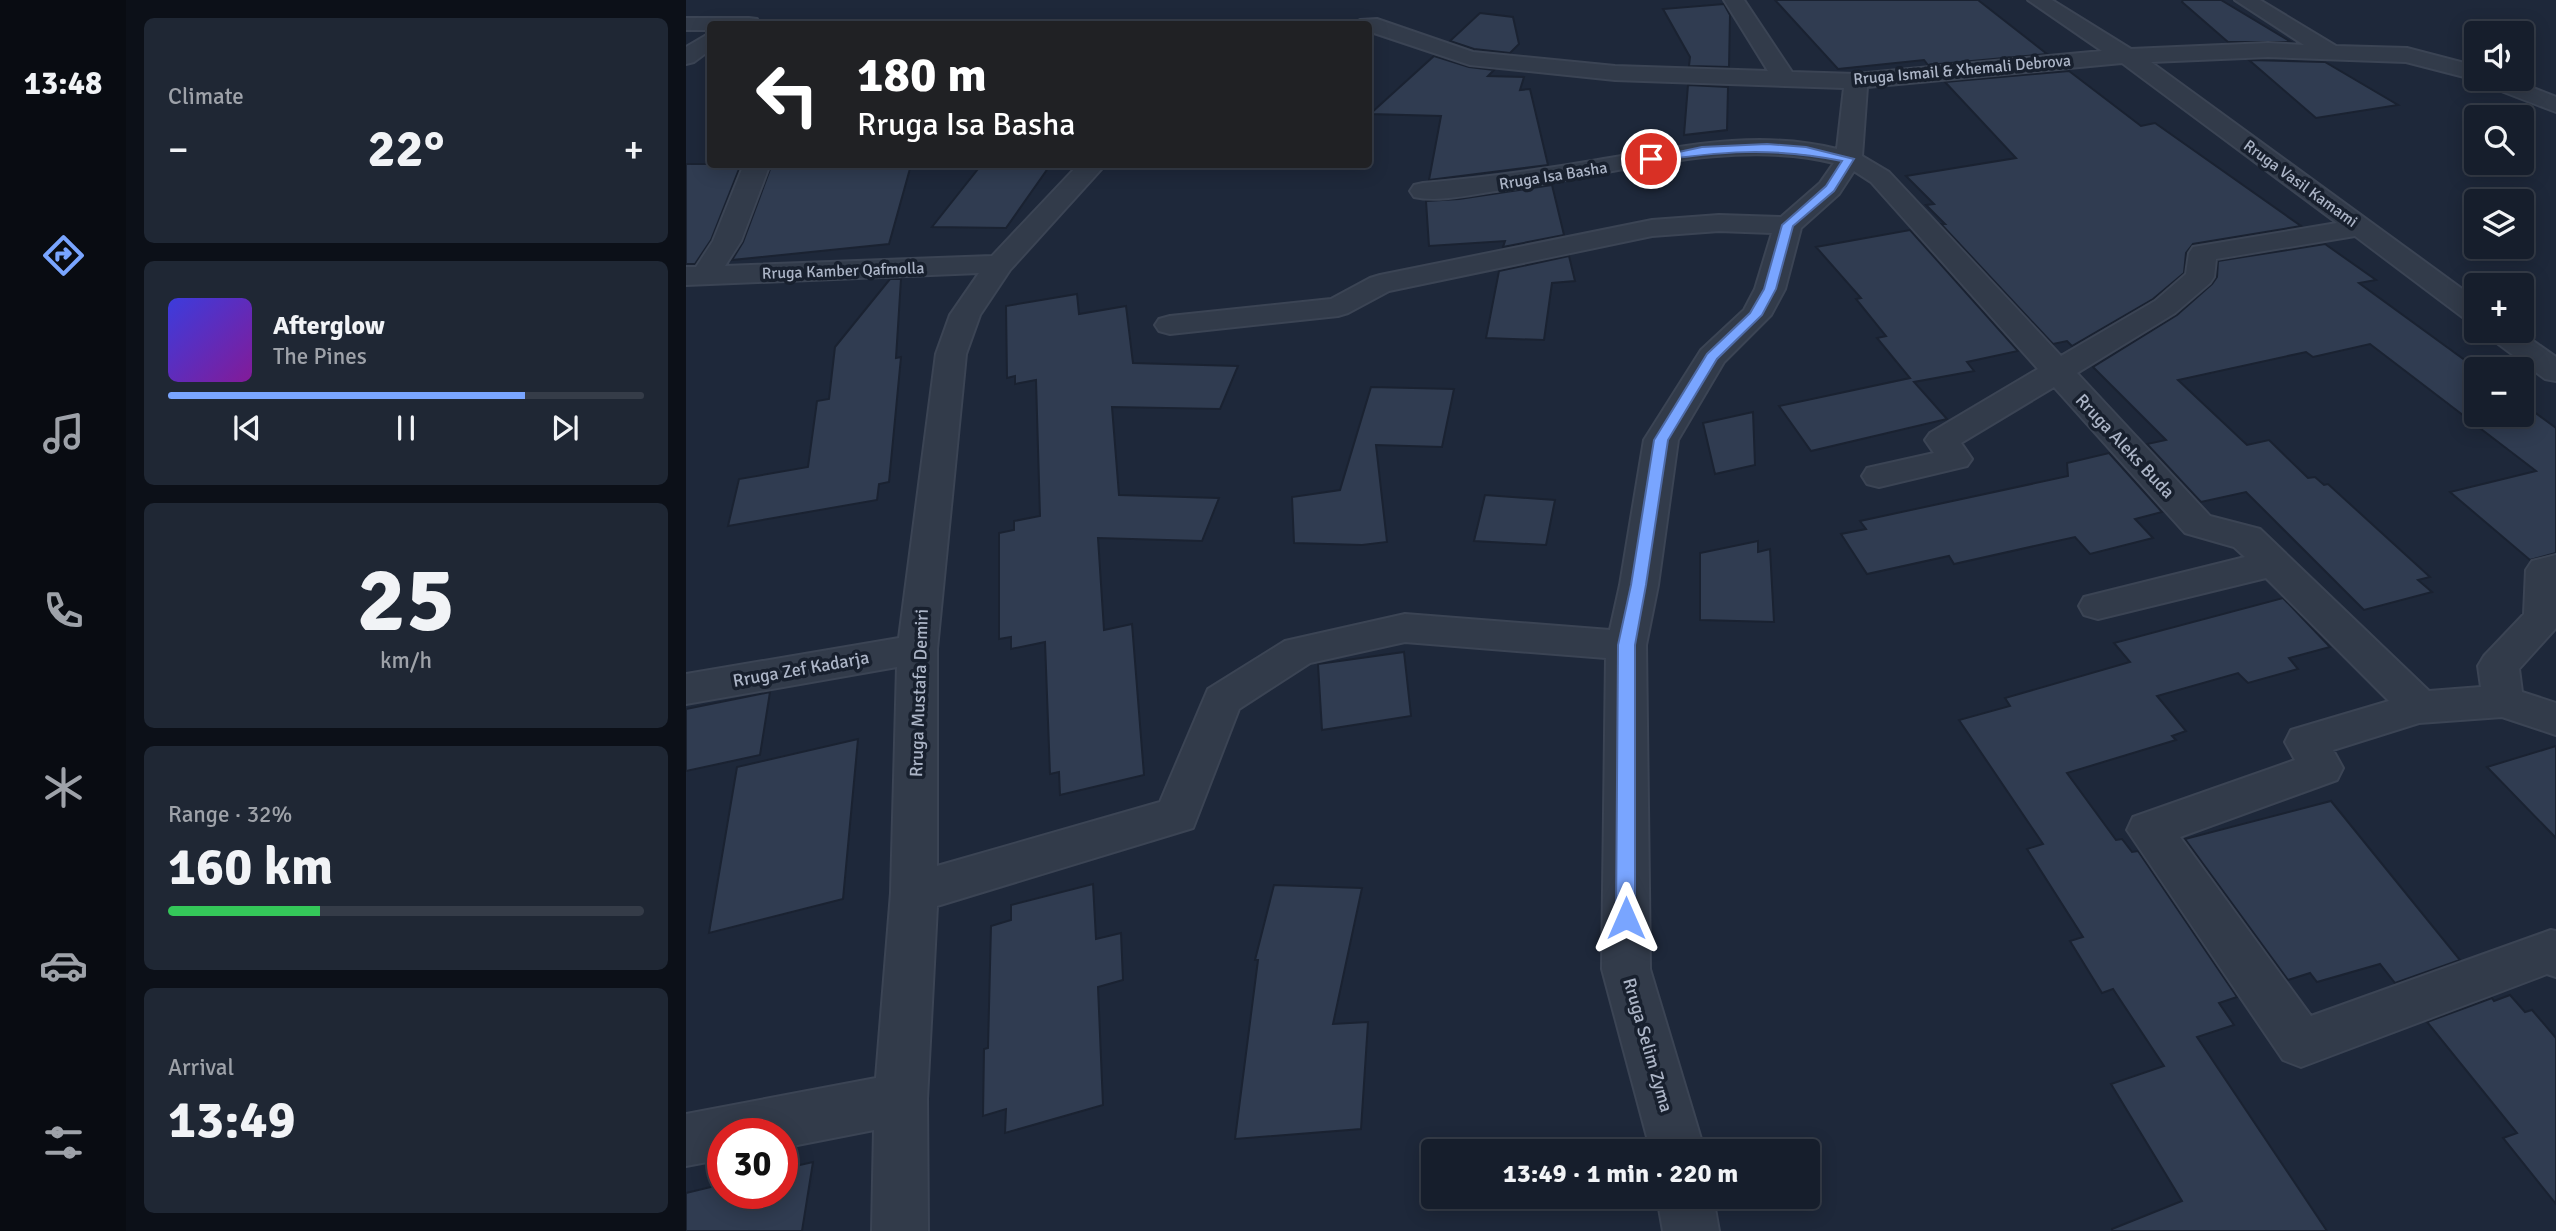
<!DOCTYPE html>
<meta charset="utf-8">
<style>
:root{--surface:#161e2c;--page:#1f2734;--text:#f1f3f6;--muted:#9ea2a9;--line:#353c48;--accent:#79a5ff}
body{margin:0;font-family:Signika,sans-serif;background:var(--page);color:var(--text);height:100vh;display:flex;flex-direction:column;font-size:26px;white-space:nowrap}
*{box-sizing:border-box;margin:0}
p{font-size:23px;color:var(--muted)}
.icon{flex:none;width:38px;height:38px;fill:none;stroke:currentColor;stroke-width:2;stroke-linecap:round;stroke-linejoin:round}
.map{position:relative;flex:1;overflow:hidden}
.sheet{display:flex;flex-direction:column;gap:18px;padding:18px;background:#0c1018;width:560px}
.sheet>*{flex:none}
.banner{position:absolute;left:21px;top:21px;width:665px;height:147px;border-radius:7px;box-shadow:0 4px 18px #0003,0 0 0 2px var(--line);background:#202124;color:#fff;overflow:hidden}
.controls{position:absolute;left:1778px;top:21px;display:grid;gap:14px}
.controls a{display:grid;place-items:center;width:70px;height:70px;border-radius:7px;background:var(--surface);box-shadow:0 4px 18px #0003,0 0 0 2px var(--line);font-size:35px}
.speed{position:absolute;left:21px;top:1118px;display:flex;gap:14px;font-size:35px;font-weight:700;text-align:center}
.speed>*{display:grid;place-content:center;width:91px;height:91px;border-radius:50%;background:var(--surface);box-shadow:0 4px 18px #0003,0 0 0 2px var(--line);line-height:1}
.speed .limit{border:10px solid #d22;background:#fff;color:#111}
.pin{position:absolute;display:grid;place-items:center;width:60px;height:60px;color:#fff;margin:-30px;border:4px solid #fff;border-radius:50%;box-shadow:0 2px 7px #0007}
.me{position:absolute;width:77px;margin:-38px;rotate:0deg;stroke-linejoin:round;filter:drop-shadow(0 0 5px #0008)}
.turn{display:flex;align-items:center;gap:24px;height:147px;padding:0 35px;font-size:32px}
.turn .icon{width:91px;height:91px;stroke-width:2.5}
.turn b{display:block;font-size:49px;line-height:60px}
.big{font-size:52px;font-weight:800;line-height:1.1}
.sheet .tile{flex:1;display:flex;flex-direction:column;justify-content:center;gap:10px;min-width:0;padding:0 24px;border-radius:10px;background:var(--page)}
.sheet .dial{align-items:center;gap:0}
.dial b{font-size:91px;line-height:1}
.song{display:flex;align-items:center;gap:21px}
.cover{width:84px;height:84px;border-radius:10px;background:linear-gradient(135deg,hsl(240 70% 55%),hsl(290 70% 35%))}
.played{height:7px;border-radius:4px;background:linear-gradient(90deg,var(--accent) 75%,var(--line) 75%)}
.keys{display:flex;justify-content:space-around;direction:ltr}
.heat{display:flex;justify-content:space-between;align-items:center;font-size:38px;direction:ltr}
.charge{height:10px;border-radius:5px;background:linear-gradient(90deg,#34c759 32%,var(--line) 0)}
.trip{position:absolute;left:735px;top:1139px;width:399px;height:70px;border-radius:7px;background:var(--surface);box-shadow:0 4px 18px #0003,0 0 0 2px var(--line);font-weight:800;line-height:70px;text-align:center}
main{display:flex;flex:1;min-height:0}
.menu{display:flex;flex-direction:column;width:126px;justify-content:space-around;align-items:center;background:#090c12;color:var(--muted)}
.menu .icon{width:49px;height:49px}
.menu .selected{color:var(--accent)}
.menu b{font-size:32px;color:var(--text)}
.map>svg:first-child{display:block}
.building{fill:#303c51;stroke:#1a2231;stroke-width:2}
.lines{fill:none;stroke-linecap:round;stroke-linejoin:round}
.minor-casing{stroke:#3b4454;stroke-width:4}
.minor{fill:#323b4a;fill-rule:evenodd}
.route{fill:#79a5ff;stroke:#4f6ba6;stroke-width:2}
.labels{text-anchor:middle;stroke-width:7;stroke-linejoin:round;paint-order:stroke}
.far-street-label{font-size:16px;fill:#acb5c7;stroke:#18202e}
.street-label{font-size:18px;fill:#acb5c7;stroke:#18202e}
</style>
<main>
<nav class="menu">
<b>13:48</b>
<svg class="icon selected" aria-label="directions" viewBox="0 0 24 24"><path d="M12 3l9 9-9 9-9-9zM9 14v-3h6M13 9l2 2-2 2"/></svg>
<svg class="icon" aria-label="music" viewBox="0 0 24 24"><path d="M9 18V5l10-2v13"/><circle cx="6" cy="18" r="3"/><circle cx="16" cy="16" r="3"/></svg>
<svg class="icon" aria-label="phone" viewBox="0 0 24 24"><path d="M5 4h4l2 5-3 2q2 4 5 5l2-3 5 2v4C11 20 4 13 5 4z"/></svg>
<svg class="icon" aria-label="climate" viewBox="0 0 24 24"><path d="M12 3v18M4 7l16 10M4 17L20 7"/></svg>
<svg class="icon" aria-label="car" viewBox="0 0 24 24"><path d="M5 17H2v-5l4-1 3-4h7l3 4 3 1v5h-3M9 17h6M6 11h13"/><circle cx="7" cy="17" r="2"/><circle cx="17" cy="17" r="2"/></svg>
<svg class="icon" aria-label="filters" viewBox="0 0 24 24"><path d="M4 7h16M4 17h16"/><circle cx="9" cy="7" r="2"/><circle cx="15" cy="17" r="2"/></svg>
</nav>
<section class="sheet">
<div class="tile"><p>Climate</p>
<div class="heat"><a>−</a><b class="big">22°</b><a>+</a></div>
</div>
<div class="tile">
<div class="song"><i class="cover"></i><div><b>Afterglow</b><p>The Pines</p></div></div>
<div class="played"></div>
<div class="keys"><svg class="icon" aria-label="previous" viewBox="0 0 24 24"><path d="M18 5L8 12l10 7zM5 5v14"/></svg><svg class="icon" aria-label="pause" viewBox="0 0 24 24"><path d="M8 5v14M16 5v14"/></svg><svg class="icon" aria-label="next" viewBox="0 0 24 24"><path d="M6 5l10 7-10 7zM19 5v14"/></svg></div>
</div>
<div class="tile dial"><b>25</b><p>km/h</p></div>
<div class="tile"><p>Range · 32%</p><b class="big">160 km</b><div class="charge"></div></div>
<div class="tile"><p>Arrival</p><b class="big">13:49</b></div>
</section>
<div class="map">
<svg width="1870" height="1231" viewBox="0 0 1870 1231">
<rect width="100%" height="100%" fill="#1e283a"/>
<g class="building">
<path d="M 1089,0 L 1292,0 L 1361,54 L 1242,65 L 1238,60 L 1152,69 Z"/>
<path d="M 1497,0 L 1535,0 L 1605,42 L 1542,42 L 1496,2 Z"/>
<path d="M 1038,4 L 1044,15 L 1043,67 L 1003,66 L 1004,57 L 977,9 Z"/>
<path d="M 794,13 L 827,17 L 833,44 L 824,53 L 788,49 L 764,41 Z"/>
<path d="M 748,56 L 783,67 L 808,70 L 802,76 L 838,77 L 834,90 L 844,89 L 862,165 L 743,180 L 755,116 L 684,114 Z"/>
<path d="M 1563,60 L 1639,62 L 1712,105 L 1630,118 Z"/>
<path d="M 1383,71 L 1455,126 L 1469,123 L 1615,226 L 1507,244 L 1500,253 L 1498,273 L 1467,299 L 1386,346 L 1381,341 L 1367,344 L 1255,224 L 1259,224 L 1240,205 L 1248,204 L 1220,176 L 1330,158 L 1259,82 Z"/>
<path d="M 1002,85 L 1042,87 L 1041,130 L 998,135 Z"/>
<path d="M 0,164 L 55,164 L 25,240 L 9,264 L 0,264 Z"/>
<path d="M 86,164 L 225,165 L 203,244 L 46,260 L 57,242 Z"/>
<path d="M 296,164 L 365,164 L 320,228 L 246,227 Z"/>
<path d="M 866,185 L 878,235 L 817,247 L 819,241 L 743,246 L 740,201 L 773,199 Z"/>
<path d="M 1224,230 L 1332,351 L 1281,362 L 1288,371 L 1228,382 L 1261,419 L 1125,451 L 1093,406 L 1224,378 L 1191,338 L 1200,336 L 1170,299 L 1175,298 L 1130,247 Z"/>
<path d="M 1639,244 L 1690,280 L 1673,283 L 1791,369 L 1790,415 L 1836,415 L 1836,403 L 1870,428 L 1870,553 L 1844,560 L 1764,492 L 1850,471 L 1684,344 L 1627,357 L 1620,352 L 1492,380 L 1561,445 L 1583,440 L 1622,478 L 1629,477 L 1638,485 L 1642,484 L 1744,577 L 1732,580 L 1746,592 L 1678,610 L 1560,492 L 1515,502 L 1461,444 L 1480,440 L 1407,367 L 1491,315 L 1526,284 L 1531,277 L 1532,261 Z"/>
<path d="M 883,256 L 889,281 L 866,283 L 858,340 L 800,338 L 813,271 Z"/>
<path d="M 204,279 L 215,279 L 210,358 L 215,357 L 203,482 L 193,484 L 191,500 L 42,526 L 53,479 L 122,467 L 131,401 L 143,399 L 149,347 Z"/>
<path d="M 391,294 L 393,314 L 440,306 L 447,363 L 552,366 L 534,409 L 426,407 L 433,495 L 533,498 L 516,541 L 412,538 L 418,630 L 446,624 L 458,775 L 374,795 L 373,772 L 364,774 L 359,642 L 325,649 L 325,637 L 313,639 L 313,533 L 328,530 L 328,521 L 354,516 L 350,380 L 329,384 L 329,376 L 321,378 L 320,306 Z"/>
<path d="M 685,387 L 768,389 L 756,447 L 690,445 L 701,542 L 676,545 L 608,543 L 606,497 L 654,490 Z"/>
<path d="M 1067,412 L 1069,465 L 1029,474 L 1017,423 Z"/>
<path d="M 1423,453 L 1476,512 L 1449,519 L 1467,538 L 1404,554 L 1389,537 L 1268,564 L 1263,556 L 1181,574 L 1155,534 L 1180,529 L 1174,521 L 1382,476 L 1381,463 Z"/>
<path d="M 799,495 L 869,500 L 860,545 L 788,541 Z"/>
<path d="M 1072,541 L 1072,552 L 1084,549 L 1088,622 L 1014,620 L 1014,553 Z"/>
<path d="M 1597,598 L 1644,647 L 1603,658 L 1612,669 L 1562,683 L 1552,673 L 1471,696 L 1500,731 L 1486,736 L 1490,740 L 1381,773 L 1430,840 L 1436,839 L 1446,852 L 1452,851 L 1551,997 L 1533,1003 L 1548,1025 L 1511,1037 L 1641,1231 L 1426,1231 L 1426,1229 L 1496,1201 L 1425,1084 L 1478,1066 L 1427,989 L 1416,993 L 1384,941 L 1397,937 L 1341,849 L 1357,844 L 1273,720 L 1324,706 L 1319,698 L 1444,662 L 1428,643 Z"/>
<path d="M 718,652 L 725,716 L 636,730 L 632,664 Z"/>
<path d="M 84,692 L 74,755 L 0,771 L 0,709 Z"/>
<path d="M 172,739 L 157,899 L 23,933 L 51,767 Z"/>
<path d="M 1870,746 L 1870,838 L 1801,767 Z"/>
<path d="M 1645,801 L 1774,960 L 1709,983 L 1694,964 L 1631,982 L 1624,973 L 1602,980 L 1499,839 Z"/>
<path d="M 407,884 L 410,939 L 435,933 L 437,980 L 412,987 L 417,1105 L 319,1133 L 320,1109 L 297,1116 L 298,1049 L 302,1048 L 305,926 L 325,920 L 325,905 Z"/>
<path d="M 588,885 L 676,888 L 647,1024 L 682,1022 L 675,1129 L 549,1139 L 572,960 L 569,960 Z"/>
<path d="M 1824,995 L 1839,1012 L 1846,1010 L 1870,1038 L 1870,1204 L 1817,1138 L 1831,1133 L 1741,1022 L 1806,998 L 1808,1001 Z"/>
<path d="M 127,1162 L 116,1231 L 0,1231 L 0,1193 L 37,1184 L 37,1194 L 96,1194 L 96,1169 Z"/>
</g>
<g class="lines">
<g class="minor-casing">
<g id="minor">
<path d="M 1038,0 L 1058,0 L 1106,72 L 1170,74 L 1416,51 L 1342,0 L 1366,0 L 1445,49 L 1582,43 L 1618,45 L 1549,0 L 1574,0 L 1650,46 L 1721,48 L 1790,66 L 1790,79 L 1825,79 L 1870,97 L 1870,112 L 1797,84 L 1794,79 L 1790,80 L 1720,62 L 1582,57 L 1465,62 L 1790,299 L 1790,322 L 1779,319 L 1669,236 L 1530,259 L 1528,277 L 1524,283 L 1489,313 L 1391,373 L 1524,516 L 1574,529 L 1743,691 L 1795,687 L 1792,666 L 1798,656 L 1838,614 L 1840,570 L 1846,561 L 1870,555 L 1870,628 L 1833,669 L 1836,692 L 1870,703 L 1870,735 L 1816,717 L 1733,723 L 1647,750 L 1657,768 L 1651,780 L 1494,837 L 1625,1016 L 1865,930 L 1870,931 L 1870,977 L 1861,974 L 1615,1067 L 1597,1060 L 1441,830 L 1447,817 L 1609,760 L 1599,742 L 1605,730 L 1703,701 L 1580,578 L 1412,619 L 1398,615 L 1393,606 L 1398,597 L 1559,557 L 1548,547 L 1499,533 L 1368,387 L 1275,443 L 1286,459 L 1281,466 L 1193,487 L 1181,484 L 1176,476 L 1181,468 L 1248,453 L 1239,440 L 1244,433 L 1352,369 L 1185,182 L 1168,171 L 1153,194 L 1115,228 L 1099,289 L 1085,315 L 1038,362 L 992,440 L 972,585 L 960,645 L 964,969 L 1019,1152 L 965,1152 L 916,969 L 920,658 L 719,642 L 624,663 L 553,709 L 507,828 L 251,906 L 241,1099 L 242,1231 L 186,1231 L 188,1130 L 96,1148 L 96,1134 L 37,1134 L 37,1159 L 0,1166 L 0,1114 L 190,1078 L 205,893 L 211,667 L 0,704 L 0,674 L 213,638 L 250,354 L 264,315 L 293,273 L 0,285 L 0,267 L 10,267 L 27,241 L 58,164 L 84,164 L 55,241 L 39,266 L 306,256 L 393,164 L 420,164 L 324,270 L 294,315 L 280,354 L 251,649 L 251,866 L 474,802 L 522,689 L 599,641 L 719,614 L 924,630 L 934,585 L 958,440 L 1015,350 L 1058,310 L 1069,289 L 1086,233 L 1033,231 L 966,236 L 703,291 L 662,313 L 652,316 L 484,334 L 473,331 L 469,325 L 473,319 L 484,316 L 645,299 L 684,278 L 694,275 L 966,220 L 1033,215 L 1095,217 L 1134,183 L 1148,163 C 1046,137 921,176 818,190 C 791,193 755,203 728,197 L 724,191 L 728,185 L 737,183 C 796,178 854,170 912,160 C 992,147 1072,129 1151,149 L 1158,88 L 929,80 L 784,65 L 682,31 L 682,24 L 672,24 L 674,20 L 691,19 L 787,52 L 929,66 L 1082,71 ZM 1436,63 L 1651,223 L 1507,247 L 1503,253 L 1500,274 L 1469,301 L 1375,356 L 1203,172 L 1176,156 L 1181,87 Z"/>
<path d="M 0,18 L 63,18 L 71,19 L 74,24 L 24,24 L 24,30 L 0,30 Z"/>
<path d="M 24,33 L 24,50 L 8,62 L 0,64 L 0,47 Z"/>
<path d="M 1799,331 L 1833,331 L 1870,357 L 1870,381 L 1859,379 L 1803,337 Z"/>
<path d="M 971,1197 L 1027,1197 L 1033,1231 L 977,1231 Z"/>
</g>
</g>
<use href="#minor" class="minor"/>
</g>
<path class="route" d="M 1081,144 L 1120,147 L 1168,159 L 1148,191 L 1107,226 L 1090,289 L 1076,315 L 1031,359 L 982,440 L 960,585 L 949,645 L 949,918 L 946,924 L 940,927 L 933,924 L 930,918 L 932,645 L 945,585 L 968,440 L 1021,354 L 1064,313 L 1078,289 L 1096,225 L 1140,186 L 1156,161 C 1089,147 1032,151 965,162 L 960,159 L 1016,147 Z"/>
<g class="labels">
<g class="far-street-label">
<text transform="translate(1276 69) rotate(-5)" y="6">Rruga Ismail &amp; Xhemali Debrova</text>
<text transform="translate(867 175) rotate(-9)" y="6">Rruga Isa Basha</text>
<text transform="translate(1615 183) rotate(36)" y="6">Rruga Vasil Kamami</text>
<text transform="translate(157 270) rotate(-2)" y="6">Rruga Kamber Qafmolla</text>
</g>
<g class="street-label">
<text transform="translate(1439 446) rotate(47)" y="6">Rruga Aleks Buda</text>
<text transform="translate(115 669) rotate(-10)" y="6">Rruga Zef Kadarja</text>
<text transform="translate(233 693) rotate(-88)" y="6">Rruga Mustafa Demiri</text>
<text transform="translate(962 1045) rotate(74)" y="6">Rruga Selim Zyma</text>
</g>
</g>
</svg>
<div class="controls">
<a><svg class="icon" aria-label="sound" viewBox="0 0 24 24"><path d="M4 9h4l5-4v14l-5-4H4zM17 9q2 3 0 6"/></svg></a>
<a><svg class="icon" aria-label="search" viewBox="0 0 24 24"><circle cx="10" cy="10" r="6"/><path d="M15 15l6 6"/></svg></a>
<a><svg class="icon" aria-label="layers" viewBox="0 0 24 24"><path d="M12 4l9 5-9 5-9-5zM3 14l9 5 9-5"/></svg></a>
<a>+</a>
<a>−</a>
</div>
<div class="speed"><div class="limit">30</div></div>
<div class="pin" style="left:965px;top:159px;background:#d93025"><svg class="icon" aria-label="arrive" viewBox="0 0 24 24"><path d="M6 21V4h12l-3 4 3 4H6"/></svg></div>
<svg class="me" style="left:940px;top:918px" viewBox="-20 -20 40 40"><path d="M0-17L14 15 0 8-14 15z" fill="#79a5ff" stroke="#fff" stroke-width="4"/></svg>
<div class="trip">13:49 · 1 min · 220 m</div>
<div class="banner">
<div class="turn"><svg class="icon" aria-label="left" viewBox="0 0 24 24"><path d="M17 20v-9H6M10 6l-5 5 5 5"/></svg><div><b>180 m</b>Rruga Isa Basha</div></div>
</div>
</div>
</main>
